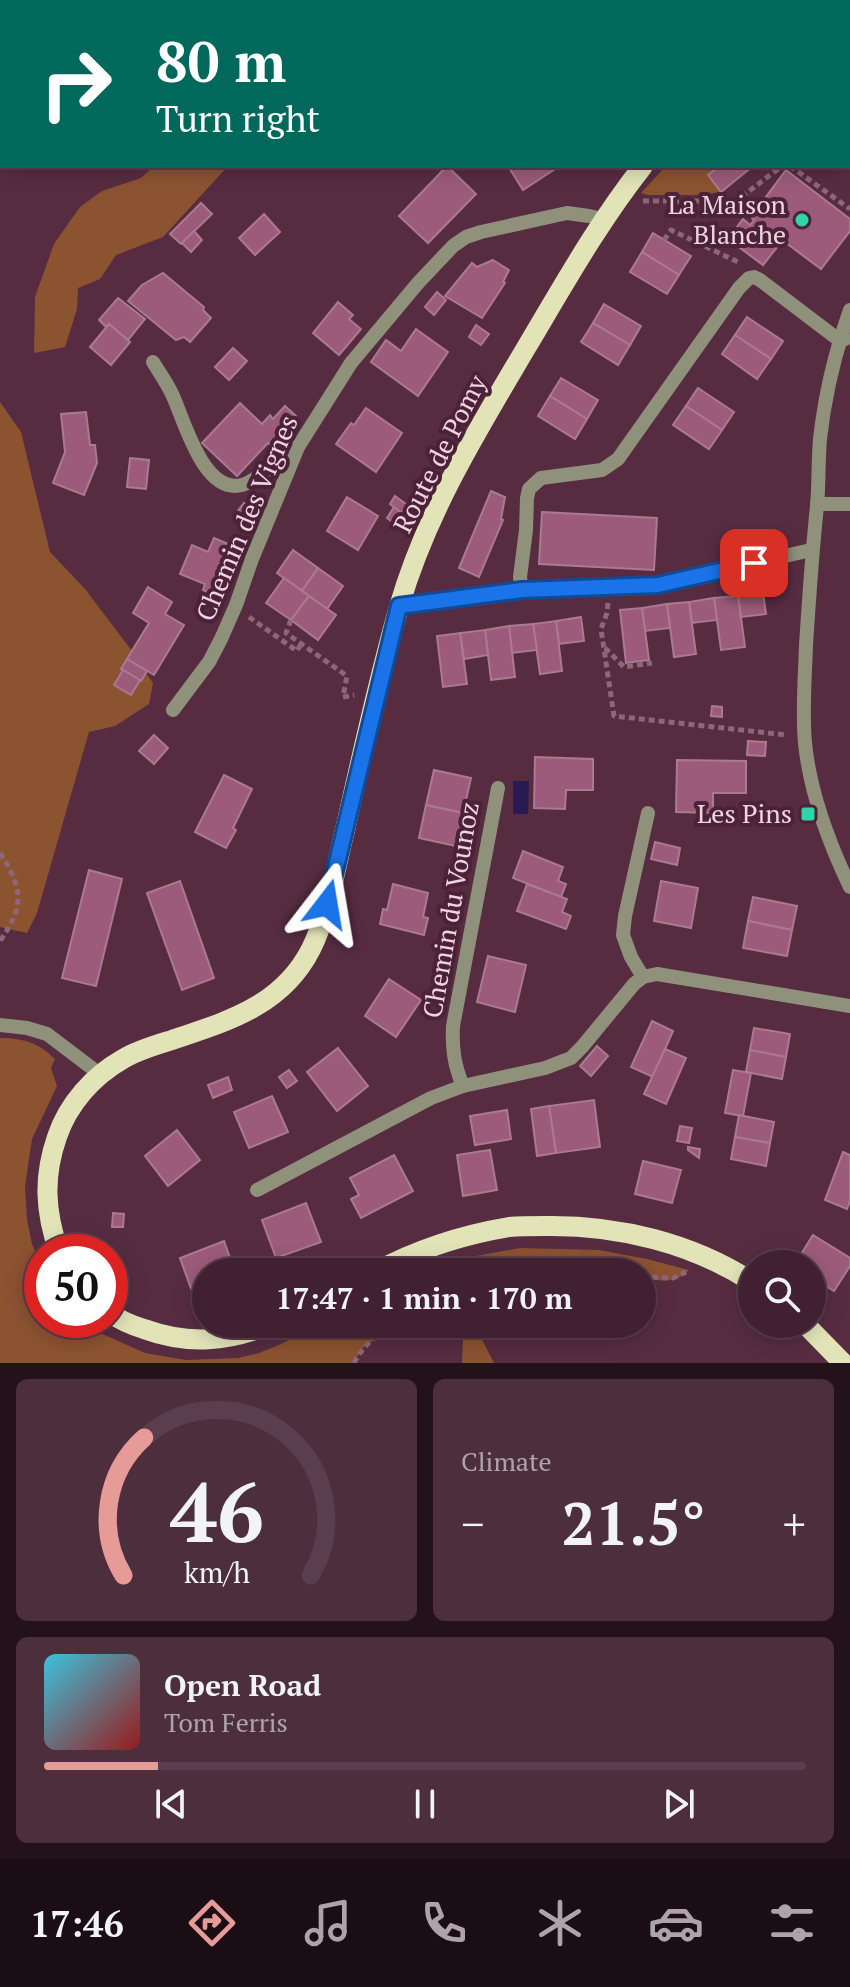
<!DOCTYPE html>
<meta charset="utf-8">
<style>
:root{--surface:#412131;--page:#4c2e3d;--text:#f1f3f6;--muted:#aea3ab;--line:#5a3e4d;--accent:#e69b98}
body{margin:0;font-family:"PT Serif",serif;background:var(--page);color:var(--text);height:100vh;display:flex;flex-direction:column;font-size:30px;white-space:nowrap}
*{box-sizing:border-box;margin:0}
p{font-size:26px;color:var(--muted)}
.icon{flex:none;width:44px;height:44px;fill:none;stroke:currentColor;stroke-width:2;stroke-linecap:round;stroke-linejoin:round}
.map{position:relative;height:1363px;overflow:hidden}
.details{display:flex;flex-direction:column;gap:16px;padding:16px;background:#24121b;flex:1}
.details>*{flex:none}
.guide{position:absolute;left:0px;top:0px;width:850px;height:168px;box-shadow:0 4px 20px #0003,0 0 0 2px var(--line);background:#00695c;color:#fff;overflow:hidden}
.tools{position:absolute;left:738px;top:1250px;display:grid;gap:16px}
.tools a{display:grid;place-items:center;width:88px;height:88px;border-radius:50%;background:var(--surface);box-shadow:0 4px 20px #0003,0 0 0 2px var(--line);font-size:40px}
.speed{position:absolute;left:24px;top:1234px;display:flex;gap:16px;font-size:40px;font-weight:700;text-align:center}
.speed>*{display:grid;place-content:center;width:104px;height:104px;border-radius:50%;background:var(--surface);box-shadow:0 4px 20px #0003,0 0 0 2px var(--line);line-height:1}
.speed .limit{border:12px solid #d22;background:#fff;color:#111}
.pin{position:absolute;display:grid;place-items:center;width:68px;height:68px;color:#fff;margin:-34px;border-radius:16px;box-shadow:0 4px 12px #0006}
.me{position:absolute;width:88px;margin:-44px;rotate:14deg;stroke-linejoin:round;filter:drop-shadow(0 0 6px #0008)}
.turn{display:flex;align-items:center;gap:28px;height:168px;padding:0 24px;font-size:36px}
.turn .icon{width:104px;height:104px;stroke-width:2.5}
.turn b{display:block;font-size:56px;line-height:68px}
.big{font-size:60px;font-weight:600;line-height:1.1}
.details .widget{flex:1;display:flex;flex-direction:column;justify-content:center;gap:12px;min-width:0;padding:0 28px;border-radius:12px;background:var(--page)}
.details .dial{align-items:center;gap:0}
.dial svg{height:208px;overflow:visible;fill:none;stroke:var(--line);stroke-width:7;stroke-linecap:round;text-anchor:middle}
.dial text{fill:var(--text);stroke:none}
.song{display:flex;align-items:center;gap:24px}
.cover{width:96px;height:96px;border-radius:12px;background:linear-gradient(135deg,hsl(190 70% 55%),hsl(0 70% 35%))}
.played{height:8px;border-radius:4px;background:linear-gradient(90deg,var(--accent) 15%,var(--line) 15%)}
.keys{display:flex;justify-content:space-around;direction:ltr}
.heat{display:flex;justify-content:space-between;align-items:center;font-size:44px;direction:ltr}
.details .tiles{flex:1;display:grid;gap:16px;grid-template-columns:1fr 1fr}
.widget:last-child{grid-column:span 2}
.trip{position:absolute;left:192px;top:1258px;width:464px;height:80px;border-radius:40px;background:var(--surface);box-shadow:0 4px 20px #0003,0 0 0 2px var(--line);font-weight:600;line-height:80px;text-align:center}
.tabs{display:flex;height:128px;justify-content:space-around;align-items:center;background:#1a0d14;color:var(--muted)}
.tabs .icon{width:56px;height:56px}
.tabs .active{color:var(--accent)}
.tabs b{font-size:36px;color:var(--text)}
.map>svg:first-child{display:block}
.green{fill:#8c5331}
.water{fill:#281b51}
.building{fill:#9c5b7a;stroke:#ab7a91;stroke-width:2}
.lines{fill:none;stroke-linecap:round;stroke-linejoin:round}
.path{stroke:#8d6779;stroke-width:5;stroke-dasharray:6 4;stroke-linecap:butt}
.minor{stroke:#8f917b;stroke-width:14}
.major{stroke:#e2e4b8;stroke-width:20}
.route-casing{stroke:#114b97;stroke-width:20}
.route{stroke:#1a73e8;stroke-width:14}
.poi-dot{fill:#30d4a9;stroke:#4b2237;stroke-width:3}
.labels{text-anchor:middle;stroke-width:8;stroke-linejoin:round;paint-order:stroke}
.poi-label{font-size:26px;fill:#f0d4e0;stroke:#4b2237;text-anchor:end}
.street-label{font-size:26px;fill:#f0d4e0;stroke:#4b2237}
</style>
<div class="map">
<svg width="850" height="1363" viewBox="0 0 850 1363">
<rect width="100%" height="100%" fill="#572c41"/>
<g class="green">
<path d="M 154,166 L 228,166 L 163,237 L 116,255 L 100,279 L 78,288 L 77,309 L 65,347 L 34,353 L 35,297 L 54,244 L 80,207 L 102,191 L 141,178 Z"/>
<path d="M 666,166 L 753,166 L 721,192 L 699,195 L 648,195 L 641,193 Z"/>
<path d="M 0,402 L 21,432 L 50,552 L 85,589 L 132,651 L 128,659 L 143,669 L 153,683 L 149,704 L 115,726 L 89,732 L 37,913 L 27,933 L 0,927 Z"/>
<path d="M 0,1038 C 23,1038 39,1043 55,1059 L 51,1068 L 57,1086 L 32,1139 L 25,1186 L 27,1220 L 32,1244 L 42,1266 L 42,1320 L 82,1320 L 100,1333 L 145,1353 L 186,1360 L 238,1358 L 259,1353 L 279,1345 L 321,1324 L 397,1324 L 364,1347 L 353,1363 L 0,1363 Z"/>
<path d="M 520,1248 L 599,1250 L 647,1259 L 689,1270 C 676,1284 660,1281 642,1278 L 642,1272 L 423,1272 L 465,1258 Z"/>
<path d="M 478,1332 L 494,1363 L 462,1363 L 463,1337 Z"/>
</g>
<path class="water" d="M 513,781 L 529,781 L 528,814 L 513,814 Z"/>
<g class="building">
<path d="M 236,0 L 283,0 L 284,2 L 237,2 Z"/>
<path d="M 737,0 L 771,0 L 771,2 L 732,2 Z"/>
<path d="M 814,0 L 850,0 L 850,1 L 815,2 Z"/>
<path d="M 447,166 L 476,194 L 428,243 L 399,216 Z"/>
<path d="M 508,166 L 558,166 L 558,167 L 523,190 Z"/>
<path d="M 720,166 L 753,166 L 721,192 L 708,175 Z"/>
<path d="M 786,170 L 850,219 L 850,231 L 821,269 L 778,237 L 774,243 L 778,246 L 763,265 L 728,239 L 743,219 L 750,225 L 754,220 L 751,217 Z"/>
<path d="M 201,203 L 212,214 L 181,244 L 170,234 Z"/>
<path d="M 264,214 L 280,232 L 255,255 L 239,238 Z"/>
<path d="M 194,231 L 202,240 L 191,252 L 182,243 Z"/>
<path d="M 653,233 L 691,256 L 679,275 L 642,252 Z"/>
<path d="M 642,252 L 679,275 L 667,294 L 630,272 Z"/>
<path d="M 493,260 L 509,270 L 503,282 L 505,283 L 482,318 L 445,296 L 472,263 L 477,267 Z"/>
<path d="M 163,273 L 204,307 L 203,310 L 211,318 L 190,342 L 184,337 L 176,340 L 128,301 L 142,285 Z"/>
<path d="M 437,292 L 446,300 L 434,315 L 425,307 Z"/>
<path d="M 118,298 L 145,319 L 128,340 L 109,324 L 106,327 L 99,320 Z"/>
<path d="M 338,302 L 353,315 L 349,319 L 361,329 L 339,355 L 313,333 Z"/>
<path d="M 604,304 L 641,326 L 630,345 L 593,323 Z"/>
<path d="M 747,317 L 783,341 L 771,359 L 735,335 Z"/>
<path d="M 593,323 L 630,345 L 618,365 L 581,342 Z"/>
<path d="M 109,324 L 130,342 L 111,365 L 90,347 Z"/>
<path d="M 476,325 L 489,334 L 481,345 L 469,337 Z"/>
<path d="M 416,329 L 448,352 L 418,396 L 371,362 L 386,340 L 401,351 Z"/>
<path d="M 735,335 L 771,359 L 757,379 L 722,354 Z"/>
<path d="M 233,348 L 247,361 L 229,380 L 215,367 Z"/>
<path d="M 561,378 L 598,400 L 587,419 L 550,396 Z"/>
<path d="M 698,388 L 734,412 L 722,430 L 686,406 Z"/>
<path d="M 550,396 L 587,419 L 575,439 L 538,416 Z"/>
<path d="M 240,403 L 262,424 L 270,415 L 273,419 L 285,406 L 296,416 L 279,453 L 268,443 L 237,476 L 202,443 Z"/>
<path d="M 686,406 L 722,430 L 709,449 L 673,425 Z"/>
<path d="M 366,408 L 402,433 L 376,472 L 336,444 L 351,423 L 354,425 Z"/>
<path d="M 86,412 L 90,445 L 95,445 L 97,463 L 84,495 L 53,483 L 65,452 L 61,414 Z"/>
<path d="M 130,458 L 149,460 L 146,489 L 127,487 Z"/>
<path d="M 491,491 L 505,497 L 501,519 L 503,520 L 479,577 L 459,568 Z"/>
<path d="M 395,496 L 410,507 L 404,515 L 390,504 Z"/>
<path d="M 347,497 L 378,516 L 358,550 L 327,531 Z"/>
<path d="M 244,503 L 259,515 L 251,525 L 237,512 Z"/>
<path d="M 394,507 L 404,515 L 397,525 L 387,518 Z"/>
<path d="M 542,512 L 657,518 L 654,570 L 539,564 Z"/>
<path d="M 214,538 L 233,546 L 227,563 L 237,567 L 227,592 L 218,588 L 215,596 L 203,590 L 205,584 L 180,574 L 192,545 L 208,552 Z"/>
<path d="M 293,550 L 318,568 L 302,591 L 277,573 Z"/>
<path d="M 318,568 L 343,586 L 327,609 L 302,591 Z"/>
<path d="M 284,578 L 309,596 L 291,620 L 266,603 Z"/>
<path d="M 148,587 L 172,602 L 165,614 L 184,625 L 154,675 L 127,659 L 149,623 L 133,613 Z"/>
<path d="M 763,592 L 766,614 L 741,617 L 738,596 Z"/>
<path d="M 309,596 L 336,615 L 318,640 L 291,620 Z"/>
<path d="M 738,596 L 745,647 L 721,650 L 714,598 Z"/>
<path d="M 714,598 L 717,620 L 692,623 L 689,602 Z"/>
<path d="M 689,602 L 696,654 L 674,657 L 667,604 Z"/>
<path d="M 667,604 L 670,628 L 645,631 L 642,608 Z"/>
<path d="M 642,608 L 649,660 L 626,663 L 620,610 Z"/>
<path d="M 581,617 L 584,641 L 559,644 L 556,621 Z"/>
<path d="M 556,621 L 562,671 L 540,674 L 533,624 Z"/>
<path d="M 533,624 L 537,650 L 512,653 L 509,626 Z"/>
<path d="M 509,626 L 515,677 L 491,680 L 485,630 Z"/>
<path d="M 485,630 L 488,655 L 464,659 L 460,633 Z"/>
<path d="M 460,633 L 467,684 L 443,687 L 437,636 Z"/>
<path d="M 127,659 L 147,671 L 141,681 L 121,669 Z"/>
<path d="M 123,670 L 140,680 L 131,695 L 114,685 Z"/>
<path d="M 712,706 L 722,707 L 722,717 L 711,716 Z"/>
<path d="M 154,735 L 168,748 L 154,764 L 139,751 Z"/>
<path d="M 748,741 L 766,742 L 765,756 L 747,755 Z"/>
<path d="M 535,757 L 593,759 L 593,790 L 566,790 L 565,809 L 534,808 Z"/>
<path d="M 677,760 L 746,761 L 746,793 L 713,793 L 713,813 L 676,812 Z"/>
<path d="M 434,770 L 471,778 L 463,813 L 426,805 Z"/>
<path d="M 224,775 L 252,789 L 233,828 L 236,830 L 226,848 L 195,832 Z"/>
<path d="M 426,805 L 463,813 L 456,846 L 419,838 Z"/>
<path d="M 655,842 L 680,848 L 677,865 L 651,859 Z"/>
<path d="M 523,851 L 563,867 L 558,881 L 566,884 L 561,897 L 513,878 Z"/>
<path d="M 89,870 L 122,879 L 96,986 L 62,978 Z"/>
<path d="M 180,881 L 214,978 L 182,990 L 147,893 Z"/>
<path d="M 661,881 L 698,888 L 691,928 L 654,921 Z"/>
<path d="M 393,884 L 428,893 L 423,917 L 428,918 L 424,935 L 380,924 L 383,909 L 387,910 Z"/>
<path d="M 527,884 L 567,899 L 562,912 L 571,916 L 566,929 L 517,911 Z"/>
<path d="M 753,897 L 797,906 L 792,930 L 748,921 Z"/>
<path d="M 748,921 L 792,930 L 787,956 L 743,948 Z"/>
<path d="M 488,956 L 526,965 L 515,1012 L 477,1002 Z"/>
<path d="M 389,979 L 421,1000 L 396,1037 L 365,1016 Z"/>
<path d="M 652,1021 L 673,1031 L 653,1077 L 631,1067 Z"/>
<path d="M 754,1028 L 790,1034 L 786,1057 L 750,1050 Z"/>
<path d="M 597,1046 L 608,1056 L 591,1076 L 580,1066 Z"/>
<path d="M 338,1048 L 368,1086 L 337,1111 L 307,1072 Z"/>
<path d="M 665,1049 L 686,1058 L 666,1104 L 644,1094 Z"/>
<path d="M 750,1050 L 786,1057 L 782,1079 L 746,1072 Z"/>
<path d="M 289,1070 L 297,1081 L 287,1088 L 279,1077 Z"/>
<path d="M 733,1070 L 751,1073 L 743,1116 L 725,1113 Z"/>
<path d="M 228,1077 L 232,1090 L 213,1098 L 208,1085 Z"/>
<path d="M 272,1096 L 288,1132 L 249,1148 L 234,1112 Z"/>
<path d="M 594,1100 L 600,1147 L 556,1153 L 549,1106 Z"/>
<path d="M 549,1106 L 556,1153 L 537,1156 L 531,1109 Z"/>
<path d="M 507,1110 L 511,1139 L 475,1145 L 470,1116 Z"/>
<path d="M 739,1115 L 774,1122 L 770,1143 L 735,1137 Z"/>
<path d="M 680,1126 L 692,1128 L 689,1143 L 677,1141 Z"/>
<path d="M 177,1130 L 200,1160 L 168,1186 L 145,1156 Z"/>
<path d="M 735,1137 L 770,1143 L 766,1166 L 731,1159 Z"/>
<path d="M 688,1147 L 700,1149 L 699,1158 L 688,1150 Z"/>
<path d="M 490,1150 L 497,1190 L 463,1196 L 457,1155 Z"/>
<path d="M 843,1152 L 850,1155 L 850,1201 L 847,1209 L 825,1200 Z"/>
<path d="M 394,1155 L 413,1191 L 361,1218 L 351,1199 L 359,1195 L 350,1178 Z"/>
<path d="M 643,1161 L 681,1170 L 672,1203 L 635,1194 Z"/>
<path d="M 306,1203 L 321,1242 L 276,1258 L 262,1220 Z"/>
<path d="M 113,1213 L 124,1214 L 123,1227 L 112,1227 Z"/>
<path d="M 813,1235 L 850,1258 L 850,1266 L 834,1291 L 812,1277 L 812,1264 L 795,1264 Z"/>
<path d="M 224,1241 L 235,1272 L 206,1272 L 206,1292 L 194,1297 L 180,1258 Z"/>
</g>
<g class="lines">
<g class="path">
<path d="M 790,166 L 850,209"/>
<path d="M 643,201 L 736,201 L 782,166"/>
<path d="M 664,240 L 671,230 L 738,262"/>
<path d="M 608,603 L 607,613 L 601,629 L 614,716 L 787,735"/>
<path d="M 249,617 L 297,651 L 301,644"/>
<path d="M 291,620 L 286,633 L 347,676 L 343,697 L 354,695"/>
<path d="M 605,648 L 624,667 L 652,663"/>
<path d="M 0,853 C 23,889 25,905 0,941"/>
<path d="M 592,1272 L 605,1272"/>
<path d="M 642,1277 L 673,1278 L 686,1272"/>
<path d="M 354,1363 C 363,1346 376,1335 392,1324"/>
</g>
<g class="minor">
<path d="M 166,2 L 168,0"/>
<path d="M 0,154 L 2,152"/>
<path d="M 850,310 C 835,352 825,394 820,439 C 818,462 819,484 817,506 C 812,553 809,599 806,645 C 805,677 802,711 805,743 C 810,793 828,841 850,887"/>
<path d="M 153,362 C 159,372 167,383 172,394 C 184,419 203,495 242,485 C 255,482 285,456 298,447"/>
<path d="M 817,504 L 850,504"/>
<path d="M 522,590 L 520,577 L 526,530 L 527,498 L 529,489 L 541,478 L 602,470 L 618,459 L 739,288 L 749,278 L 754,277 L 760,280 L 839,340 L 845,339"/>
<path d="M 399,606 L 522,590 L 658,585 L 811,550"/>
<path d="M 173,710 L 209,662 L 221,639 L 236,605 L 252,559 L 298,447 L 351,363 L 418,283 L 453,246 L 466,237 L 481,232 L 567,213 L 589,216 L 603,219"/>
<path d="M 643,977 L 631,957 L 623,935 L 625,916 L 648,813"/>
<path d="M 0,1025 L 27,1028 L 47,1034 L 101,1075"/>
<path d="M 463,1086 C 454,1065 452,1048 453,1026 L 498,788"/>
<path d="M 257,1190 L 431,1098 L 463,1086 L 545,1068 L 571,1058 L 582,1047 L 634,984 L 643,977 L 657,974 L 850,1006"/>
</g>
<g class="major">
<path d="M 848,59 L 850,58"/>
<path d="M 59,1252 C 45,1212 43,1177 57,1137 C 68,1104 93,1076 123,1059 C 138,1050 156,1045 172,1040 C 228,1021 282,1006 311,949 C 329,913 335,869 345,830 C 362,755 378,680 399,607 C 426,513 477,431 526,348 C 563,286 598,223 643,166"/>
<path d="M 375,1272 C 418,1249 461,1235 509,1227 C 521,1226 534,1226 546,1226 C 618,1225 692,1243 752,1282"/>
<path d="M 110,1313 C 121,1321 131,1325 144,1329 C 188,1345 228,1342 271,1324"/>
<path d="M 805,1324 L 843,1363"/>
</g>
</g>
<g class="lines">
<g class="route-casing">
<path id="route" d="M 327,904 L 399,606 L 522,590 L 658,585 L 754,563"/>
</g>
<use href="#route" class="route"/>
</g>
<g class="poi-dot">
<circle cx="802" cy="220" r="8"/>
<rect x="800" y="806" width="16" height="16" rx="4"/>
</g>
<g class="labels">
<g class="poi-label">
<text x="786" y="214">La Maison<tspan x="786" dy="30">Blanche</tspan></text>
<text x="792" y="823">Les Pins</text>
</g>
<g class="street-label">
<text transform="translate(440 454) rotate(-63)" y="9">Route de Pomy</text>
<text transform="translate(247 518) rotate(-67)" y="9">Chemin des Vignes</text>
<text transform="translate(451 910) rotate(-80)" y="9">Chemin du Vounoz</text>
</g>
</g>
</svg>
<div class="tools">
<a><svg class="icon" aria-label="search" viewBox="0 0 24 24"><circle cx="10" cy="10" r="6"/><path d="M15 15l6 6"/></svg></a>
</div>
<div class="speed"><div class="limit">50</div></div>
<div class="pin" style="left:754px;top:563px;background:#d93025"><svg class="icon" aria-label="arrive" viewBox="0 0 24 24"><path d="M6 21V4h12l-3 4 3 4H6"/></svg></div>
<svg class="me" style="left:327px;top:904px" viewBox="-20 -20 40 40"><path d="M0-17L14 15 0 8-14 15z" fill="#1a73e8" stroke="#fff" stroke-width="4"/></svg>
<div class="trip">17:47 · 1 min · 170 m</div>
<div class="guide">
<div class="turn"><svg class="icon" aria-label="right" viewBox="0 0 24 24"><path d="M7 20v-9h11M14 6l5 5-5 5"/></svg><div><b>80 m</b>Turn right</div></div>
</div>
</div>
<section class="details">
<div class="tiles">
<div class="widget dial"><svg viewBox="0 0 100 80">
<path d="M14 69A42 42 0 1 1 86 69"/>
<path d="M14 69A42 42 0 0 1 22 16" stroke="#e69b98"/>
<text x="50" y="56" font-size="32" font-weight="700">46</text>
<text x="50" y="72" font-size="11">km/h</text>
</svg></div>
<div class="widget"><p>Climate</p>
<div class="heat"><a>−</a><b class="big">21.5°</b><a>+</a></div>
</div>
<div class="widget">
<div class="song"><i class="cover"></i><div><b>Open Road</b><p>Tom Ferris</p></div></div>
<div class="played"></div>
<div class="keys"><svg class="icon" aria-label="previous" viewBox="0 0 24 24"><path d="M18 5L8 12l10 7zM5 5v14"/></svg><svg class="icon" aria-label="pause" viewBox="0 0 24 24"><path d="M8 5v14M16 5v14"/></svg><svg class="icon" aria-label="next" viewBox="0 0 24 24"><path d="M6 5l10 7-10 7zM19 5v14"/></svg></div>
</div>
</div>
</section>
<nav class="tabs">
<b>17:46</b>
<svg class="icon active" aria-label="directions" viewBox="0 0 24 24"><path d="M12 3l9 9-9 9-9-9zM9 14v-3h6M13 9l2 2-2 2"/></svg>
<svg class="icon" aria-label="music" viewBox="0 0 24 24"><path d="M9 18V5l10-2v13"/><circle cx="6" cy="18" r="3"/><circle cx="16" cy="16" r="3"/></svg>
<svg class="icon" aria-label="phone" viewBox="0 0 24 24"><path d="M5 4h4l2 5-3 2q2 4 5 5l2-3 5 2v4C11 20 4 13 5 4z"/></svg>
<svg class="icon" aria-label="climate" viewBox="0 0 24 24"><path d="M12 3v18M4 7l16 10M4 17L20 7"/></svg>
<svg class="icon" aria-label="car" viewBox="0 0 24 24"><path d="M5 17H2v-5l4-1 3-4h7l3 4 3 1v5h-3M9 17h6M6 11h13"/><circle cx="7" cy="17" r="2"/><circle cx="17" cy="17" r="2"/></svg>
<svg class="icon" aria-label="filters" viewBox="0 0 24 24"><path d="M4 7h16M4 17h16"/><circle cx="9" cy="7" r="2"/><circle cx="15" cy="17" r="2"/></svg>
</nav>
